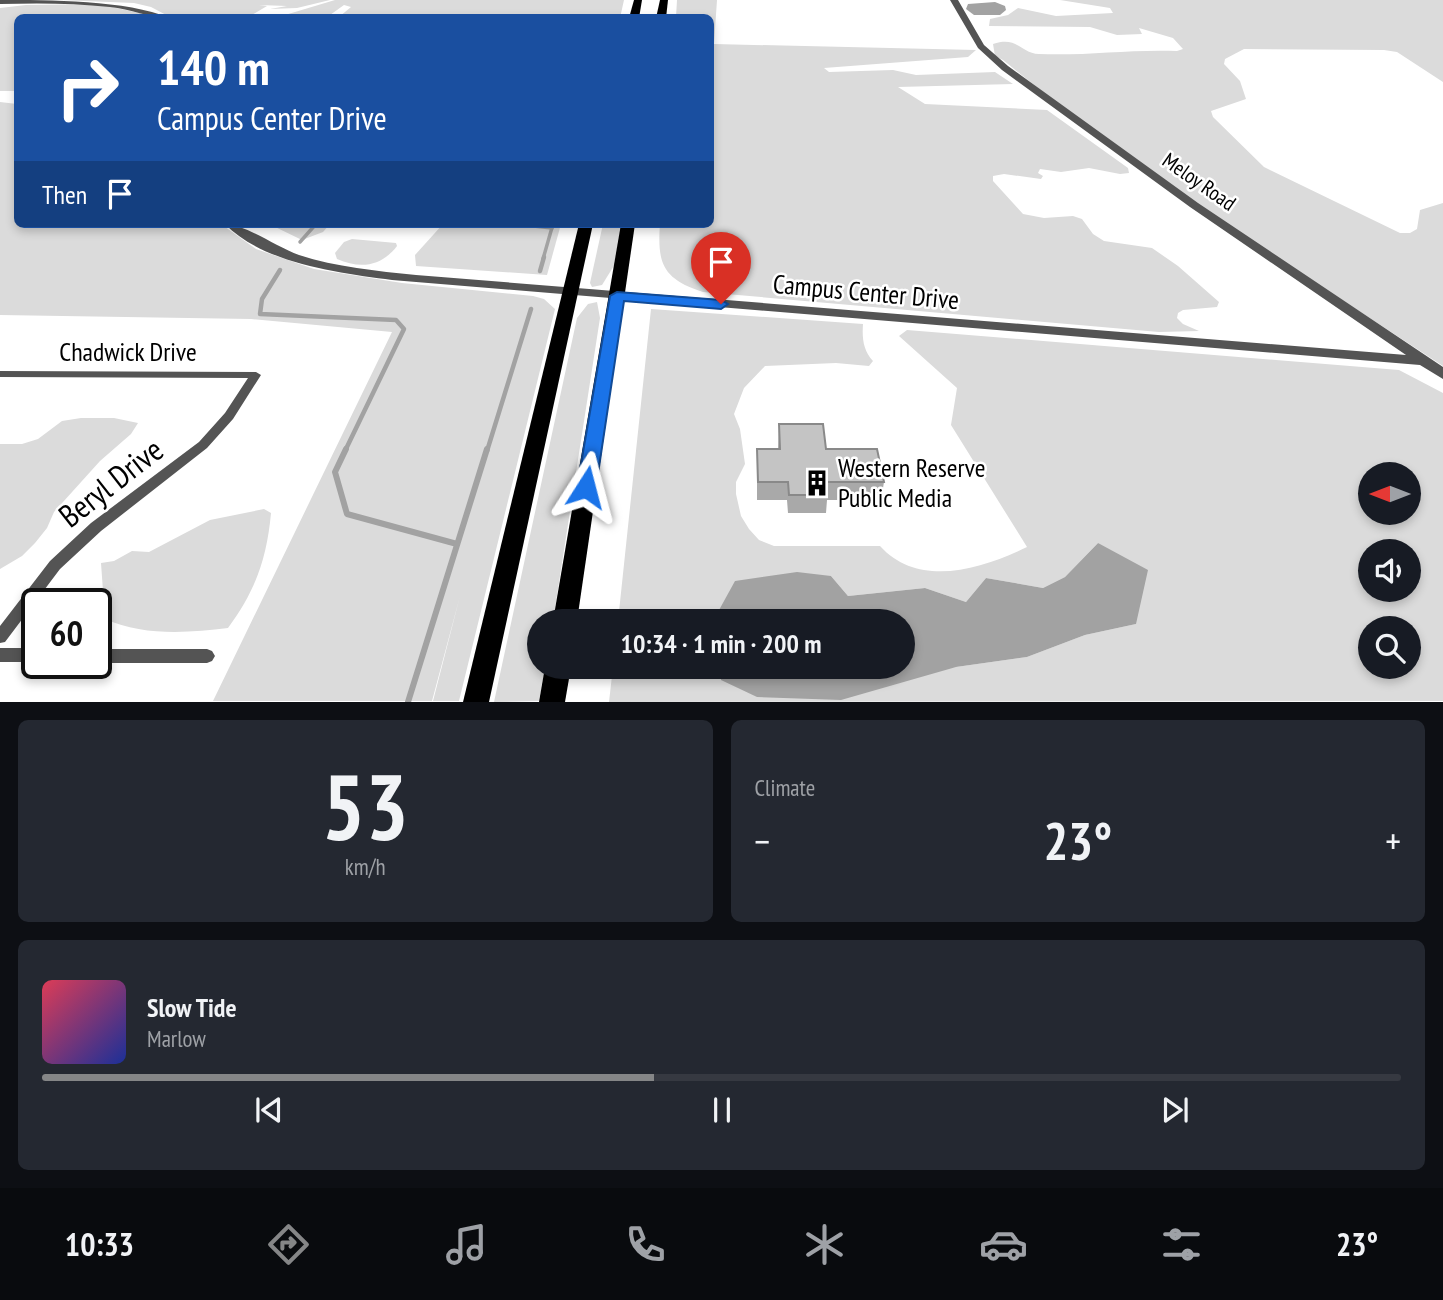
<!DOCTYPE html>
<meta charset="utf-8">
<style>
:root{--surface:#171b24;--page:#242831;--text:#f1f3f6;--muted:#9ea1a6;--line:#363941;--accent:#858687}
body{margin:0;font-family:"PT Sans Narrow",sans-serif;background:var(--page);color:var(--text);height:100vh;display:flex;flex-direction:column;font-size:26px;white-space:nowrap}
*{box-sizing:border-box;margin:0}
p{font-size:23px;color:var(--muted)}
.icon{flex:none;width:38px;height:38px;fill:none;stroke:currentColor;stroke-width:2;stroke-linecap:round;stroke-linejoin:round}
.map{position:relative;height:702px;overflow:hidden}
.details{display:flex;flex-direction:column;gap:18px;padding:18px;background:#0d0f14;flex:1}
.details>*{flex:none}
.hud{position:absolute;left:14px;top:14px;width:700px;height:214px;border-radius:10px;box-shadow:0 4px 10px #0003;background:#1a4fa0;color:#fff;overflow:hidden}
.needle{width:46px;rotate:270deg}
.fabs{position:absolute;left:1358px;top:462px;display:grid;gap:14px}
.fabs a{display:grid;place-items:center;width:63px;height:63px;border-radius:50%;background:var(--surface);box-shadow:0 4px 10px #0003;font-size:35px}
.speed{position:absolute;left:21px;top:588px;display:flex;gap:14px;font-size:35px;font-weight:700;text-align:center}
.speed>*{display:grid;place-content:center;width:91px;height:91px;border-radius:50%;background:var(--surface);box-shadow:0 4px 10px #0003;line-height:1}
.speed .limit{border:4px solid #111;border-radius:10px;background:#fff;color:#111}
.pin{position:absolute;display:grid;place-items:center;width:60px;height:60px;color:#fff;margin:-72px -30px;border-radius:50% 50% 50% 0;rotate:-45deg;box-shadow:0 0 7px #0007}
.pin .icon{rotate:45deg}
.me{position:absolute;width:77px;margin:-38px;rotate:9deg;stroke-linejoin:round;filter:drop-shadow(0 0 5px #0008)}
.turn{display:flex;align-items:center;gap:24px;height:147px;padding:0 28px;font-size:32px}
.turn .icon{width:91px;height:91px;stroke-width:2.5}
.turn b{display:block;font-size:49px;line-height:60px}
.then{display:flex;align-items:center;height:66px;padding:0 28px;background:#0003;gap:14px;font-size:26px}
.big{font-size:52px;font-weight:700;line-height:1.1}
.details .card{flex:1;display:flex;flex-direction:column;justify-content:center;gap:10px;min-width:0;padding:0 24px;border-radius:10px;background:var(--page)}
.details .dial{align-items:center;gap:0}
.dial b{font-size:91px;line-height:1}
.song{display:flex;align-items:center;gap:21px}
.cover{width:84px;height:84px;border-radius:10px;background:linear-gradient(135deg,hsl(350 70% 55%),hsl(230 70% 35%))}
.played{height:7px;border-radius:4px;background:linear-gradient(90deg,var(--accent) 45%,var(--line) 45%)}
.keys{display:flex;justify-content:space-around;direction:ltr}
.heat{display:flex;justify-content:space-between;align-items:center;font-size:38px;direction:ltr}
.details .tiles{flex:1;display:grid;gap:18px;grid-template-columns:1fr 1fr}
.card:last-child{grid-column:span 2}
.trip{position:absolute;left:527px;top:609px;width:388px;height:70px;border-radius:35px;background:var(--surface);box-shadow:0 4px 10px #0003;font-weight:700;line-height:70px;text-align:center}
.dock{display:flex;height:112px;justify-content:space-around;align-items:center;background:#090b0e;color:var(--muted)}
.dock .icon{width:49px;height:49px}
.dock .current{color:var(--accent)}
.dock b{font-size:32px;color:var(--text)}
.map>svg:first-child{display:block}
.green{fill:#dbdbdb;fill-rule:evenodd}
.water{fill:#a2a2a2}
.lines{fill:none;stroke-linecap:round;stroke-linejoin:round}
.stream-far2{stroke:#a2a2a2;stroke-width:3.5}
.stream-far1{stroke:#a2a2a2;stroke-width:4.5}
.stream{stroke:#a2a2a2;stroke-width:6}
.minor{fill:#545454;fill-rule:evenodd}
.tertiary{fill:#545454;fill-rule:evenodd}
.primary{fill:#000;fill-rule:evenodd}
.wall{fill:#a9a9a9}
.building{fill:#c4c4c4;stroke:#898989;stroke-width:2}
.route{fill:#1a73e8;stroke:#114b97;stroke-width:2}
.labels{text-anchor:middle;stroke-width:5;stroke-linejoin:round;paint-order:stroke}
.far-street-label{font-size:21px;fill:#000;stroke:#fff}
.street-label{font-size:26px;fill:#000;stroke:#fff}
.poi-label{font-size:26px;fill:#000;stroke:#fff;text-anchor:start}
.near-street-label{font-size:32px;fill:#000;stroke:#fff}
</style>
<div class="map">
<svg width="1443" height="702" viewBox="0 0 1443 702">
<rect width="100%" height="100%" fill="#fff"/>
<g class="green">
<path d="M 59,0 L 330,0 L 297,8 L 270,9 L 287,6 L 259,5 L 267,6 L 250,16 L 238,17 L 172,18 L 151,7 L 134,3 Z"/>
<path d="M 335,0 L 624,0 L 620,18 L 339,17 L 351,7 L 344,5 L 330,15 L 256,15 L 285,15 Z"/>
<path d="M 677,0 L 717,0 L 714,44 L 976,50 L 968,57 L 824,68 L 829,72 L 893,70 L 916,75 L 995,72 L 1013,84 L 898,87 L 925,104 L 1047,110 L 1128,168 L 1129,173 L 1120,174 L 1089,168 L 1061,172 L 1040,169 L 1038,173 L 1043,176 L 1041,179 L 1004,174 L 993,176 L 993,181 L 1023,214 L 1044,218 L 1073,216 L 1082,219 L 1093,234 L 1104,241 L 1152,248 L 1178,266 L 1219,302 L 1217,307 L 1183,310 L 1178,313 L 1177,318 L 1183,324 L 1199,331 L 1159,332 L 703,292 C 663,279 657,264 660,224 L 710,224 L 710,18 L 676,17 Z"/>
<path d="M 1060,0 L 1443,0 L 1443,82 L 1397,52 L 1384,50 L 1244,49 L 1225,59 L 1224,64 L 1240,81 L 1246,99 L 1211,111 L 1213,117 L 1264,167 L 1400,233 L 1410,233 L 1417,229 L 1420,210 L 1443,203 L 1443,366 C 1294,268 1141,173 1003,60 L 995,56 L 993,44 C 1018,36 1020,53 1039,54 C 1085,56 1131,49 1177,51 L 1183,49 L 1173,38 L 1139,28 L 1142,34 L 1117,35 L 1090,27 L 989,26 L 990,19 L 1008,15 L 1018,8 L 1056,16 L 1113,13 L 1110,8 Z"/>
<path d="M 99,4 L 157,17 L 18,18 L 17,91 L 0,91 L 0,8 L 26,5 Z"/>
<path d="M 0,102 L 17,104 L 18,224 L 221,224 L 256,249 L 314,269 L 402,283 L 533,296 L 544,299 L 555,309 L 459,701 L 433,701 L 460,596 L 432,701 L 213,701 L 392,332 L 251,319 L 0,315 Z"/>
<path d="M 269,224 L 330,224 L 323,232 L 302,240 Z"/>
<path d="M 443,224 L 561,224 L 547,275 L 416,266 L 415,255 Z"/>
<path d="M 603,224 L 622,224 L 615,264 L 602,285 L 592,287 L 590,283 Z"/>
<path d="M 352,239 L 396,243 L 397,246 C 381,267 360,269 337,259 L 335,253 L 344,242 Z"/>
<path d="M 597,302 L 600,318 L 553,621 L 539,621 L 539,667 L 545,667 L 539,701 L 494,702 L 577,318 L 588,304 Z"/>
<path d="M 651,309 L 863,324 C 862,338 863,350 873,361 L 869,366 L 836,363 L 765,366 L 744,388 L 734,414 L 740,429 L 745,464 L 736,482 L 736,494 L 741,516 L 749,529 L 759,540 L 774,546 L 880,546 C 919,589 982,569 1027,547 L 951,425 L 957,388 L 899,336 L 907,330 L 1399,370 L 1443,393 L 1443,701 L 609,702 L 613,667 L 719,667 L 721,680 L 956,667 L 1027,657 L 1085,635 L 1136,624 L 1098,543 L 1065,577 L 1043,588 L 986,578 L 966,602 L 925,588 L 848,596 L 831,576 L 713,621 L 618,621 ZM 1370,474 L 1409,474 L 1409,513 L 1370,513 ZM 1370,551 L 1409,551 L 1409,590 L 1370,590 ZM 1370,628 L 1409,628 L 1409,667 L 1370,667 Z"/>
<path d="M 81,418 L 114,418 L 138,423 L 131,434 L 100,461 L 54,512 L 47,528 L 35,543 L 22,556 L 0,569 L 0,444 L 22,444 L 38,439 L 62,421 Z"/>
<path d="M 264,509 L 271,513 C 267,558 255,592 228,628 C 188,633 142,636 105,619 L 101,563 L 114,561 L 132,551 L 149,552 L 210,520 Z"/>
</g>
<g class="water">
<path d="M 995,2 L 1005,6 L 1006,10 L 1000,15 L 974,15 L 966,9 L 968,4 Z"/>
<path d="M 1098,543 L 1148,570 L 1136,624 L 1085,635 L 1027,657 L 956,667 L 841,700 L 757,697 L 721,680 L 719,667 L 903,667 L 903,621 L 713,621 L 735,581 L 797,572 L 831,576 L 848,596 L 925,588 L 966,602 L 986,578 L 1043,588 L 1065,577 Z"/>
</g>
<g class="lines">
<g class="stream-far2">
<path d="M 515,224 L 552,228"/>
<path d="M 300,242 L 316,224"/>
<path d="M 543,259 L 553,224"/>
</g>
<g class="stream-far1">
<path d="M 280,270 L 262,299 L 260,314 L 396,320 L 404,329 L 345,451"/>
<path d="M 540,271 L 544,257"/>
<path d="M 487,451 L 531,309"/>
</g>
<g class="stream">
<path d="M 346,449 L 335,472 L 347,514 L 457,544"/>
<path d="M 408,702 L 487,449"/>
</g>
<g class="minor">
<path d="M 0,371 L 256,372 L 261,375 L 233,419 L 207,448 L 101,531 L 60,569 L 5,642 L 0,643 L 0,626 L 50,561 L 91,523 L 199,442 L 225,413 L 248,378 L 0,377 Z"/>
<rect x="0" y="648" width="37" height="14"/>
<path d="M 96,649 L 207,649 L 212,651 L 215,656 L 212,661 L 207,663 L 96,663 Z"/>
</g>
<g class="tertiary">
<path d="M 0,0 C 48,0 128,0 169,18 C 150,18 130,9 110,7 C 74,3 37,3 0,4 Z"/>
<path d="M 950,0 L 958,0 L 984,45 L 1008,66 L 1198,203 L 1443,367 L 1443,379 L 1420,365 L 392,280 C 340,273 264,264 225,224 C 245,224 276,247 299,255 C 336,267 377,271 416,275 L 1406,355 L 1190,207 L 1002,70 L 978,48 Z"/>
</g>
<g class="primary">
<path d="M 634,0 L 642,0 L 639,18 L 629,18 Z"/>
<path d="M 660,0 L 668,0 L 666,18 L 656,18 Z"/>
<path d="M 579,224 L 593,224 L 489,702 L 463,702 Z"/>
<path d="M 621,224 L 635,224 L 577,621 L 553,621 Z"/>
<path d="M 545,667 L 571,667 L 565,702 L 539,702 Z"/>
</g>
</g>
<path class="wall" d="M 779,424 L 826,449 L 884,482 L 881,500 L 827,500 L 826,513 L 788,513 L 787,500 L 757,500 L 757,449 L 778,449 Z"/>
<path class="building" d="M 779,424 L 823,424 L 826,449 L 877,449 L 884,482 L 826,482 L 827,495 L 789,495 L 788,482 L 758,482 L 757,449 L 780,449 Z"/>
<path class="route" d="M 617,292 L 721,300 L 728,304 L 721,309 L 624,301 L 596,487 L 593,492 L 580,492 L 577,487 L 610,296 Z"/>
<defs>
<g id="building-bare" transform="scale(2.1)"><path d="M-4-6H4V6H1V3H-1V6H-4ZM-2.5-4.3h1.7v1.8h-1.7ZM.8-4.3h1.7v1.8H.8ZM-2.5-1h1.7V.8h-1.7ZM.8-1h1.7V.8H.8Z" fill="#000" stroke="#fff" stroke-width="2.5" paint-order="stroke"/></g>
</defs>
<g fill-rule="evenodd">
<use href="#building-bare" x="817" y="483"/>
</g>
<g class="labels">
<g class="far-street-label">
<text transform="translate(1199 182) rotate(35)" y="7">Meloy Road</text>
</g>
<g class="street-label">
<text transform="translate(866 292) rotate(5)" y="9">Campus Center Drive</text>
<text x="128" y="361">Chadwick Drive</text>
</g>
<g class="poi-label">
<text x="838" y="477">Western Reserve<tspan x="838" dy="30">Public Media</tspan></text>
</g>
<g class="near-street-label">
<text transform="translate(111 483) rotate(-38)" y="11">Beryl Drive</text>
</g>
</g>
</svg>
<div class="fabs">
<a><svg class="needle" viewBox="-14 -14 28 28"><path d="M0-13l5 13h-10z" fill="#e53935"/><path d="M0 13l5-13h-10z" fill="#9ea1a6"/></svg></a>
<a><svg class="icon" aria-label="sound" viewBox="0 0 24 24"><path d="M4 9h4l5-4v14l-5-4H4zM17 9q2 3 0 6"/></svg></a>
<a><svg class="icon" aria-label="search" viewBox="0 0 24 24"><circle cx="10" cy="10" r="6"/><path d="M15 15l6 6"/></svg></a>
</div>
<div class="speed"><div class="limit">60</div></div>
<div class="pin" style="left:721px;top:304px;background:#d93025"><svg class="icon" aria-label="arrive" viewBox="0 0 24 24"><path d="M6 21V4h12l-3 4 3 4H6"/></svg></div>
<svg class="me" style="left:586px;top:487px" viewBox="-20 -20 40 40"><path d="M0-17L14 15 0 8-14 15z" fill="#1a73e8" stroke="#fff" stroke-width="4"/></svg>
<div class="trip">10:34 · 1 min · 200 m</div>
<div class="hud">
<div class="turn"><svg class="icon" aria-label="right" viewBox="0 0 24 24"><path d="M7 20v-9h11M14 6l5 5-5 5"/></svg><div><b>140 m</b>Campus Center Drive</div></div>
<div class="then">Then<svg class="icon" aria-label="arrive" viewBox="0 0 24 24"><path d="M6 21V4h12l-3 4 3 4H6"/></svg></div>
</div>
</div>
<section class="details">
<div class="tiles">
<div class="card dial"><b>53</b><p>km/h</p></div>
<div class="card"><p>Climate</p>
<div class="heat"><a>−</a><b class="big">23°</b><a>+</a></div>
</div>
<div class="card">
<div class="song"><i class="cover"></i><div><b>Slow Tide</b><p>Marlow</p></div></div>
<div class="played"></div>
<div class="keys"><svg class="icon" aria-label="previous" viewBox="0 0 24 24"><path d="M18 5L8 12l10 7zM5 5v14"/></svg><svg class="icon" aria-label="pause" viewBox="0 0 24 24"><path d="M8 5v14M16 5v14"/></svg><svg class="icon" aria-label="next" viewBox="0 0 24 24"><path d="M6 5l10 7-10 7zM19 5v14"/></svg></div>
</div>
</div>
</section>
<nav class="dock">
<b>10:33</b>
<svg class="icon current" aria-label="directions" viewBox="0 0 24 24"><path d="M12 3l9 9-9 9-9-9zM9 14v-3h6M13 9l2 2-2 2"/></svg>
<svg class="icon" aria-label="music" viewBox="0 0 24 24"><path d="M9 18V5l10-2v13"/><circle cx="6" cy="18" r="3"/><circle cx="16" cy="16" r="3"/></svg>
<svg class="icon" aria-label="phone" viewBox="0 0 24 24"><path d="M5 4h4l2 5-3 2q2 4 5 5l2-3 5 2v4C11 20 4 13 5 4z"/></svg>
<svg class="icon" aria-label="climate" viewBox="0 0 24 24"><path d="M12 3v18M4 7l16 10M4 17L20 7"/></svg>
<svg class="icon" aria-label="car" viewBox="0 0 24 24"><path d="M5 17H2v-5l4-1 3-4h7l3 4 3 1v5h-3M9 17h6M6 11h13"/><circle cx="7" cy="17" r="2"/><circle cx="17" cy="17" r="2"/></svg>
<svg class="icon" aria-label="filters" viewBox="0 0 24 24"><path d="M4 7h16M4 17h16"/><circle cx="9" cy="7" r="2"/><circle cx="15" cy="17" r="2"/></svg>
<b>23°</b>
</nav>
